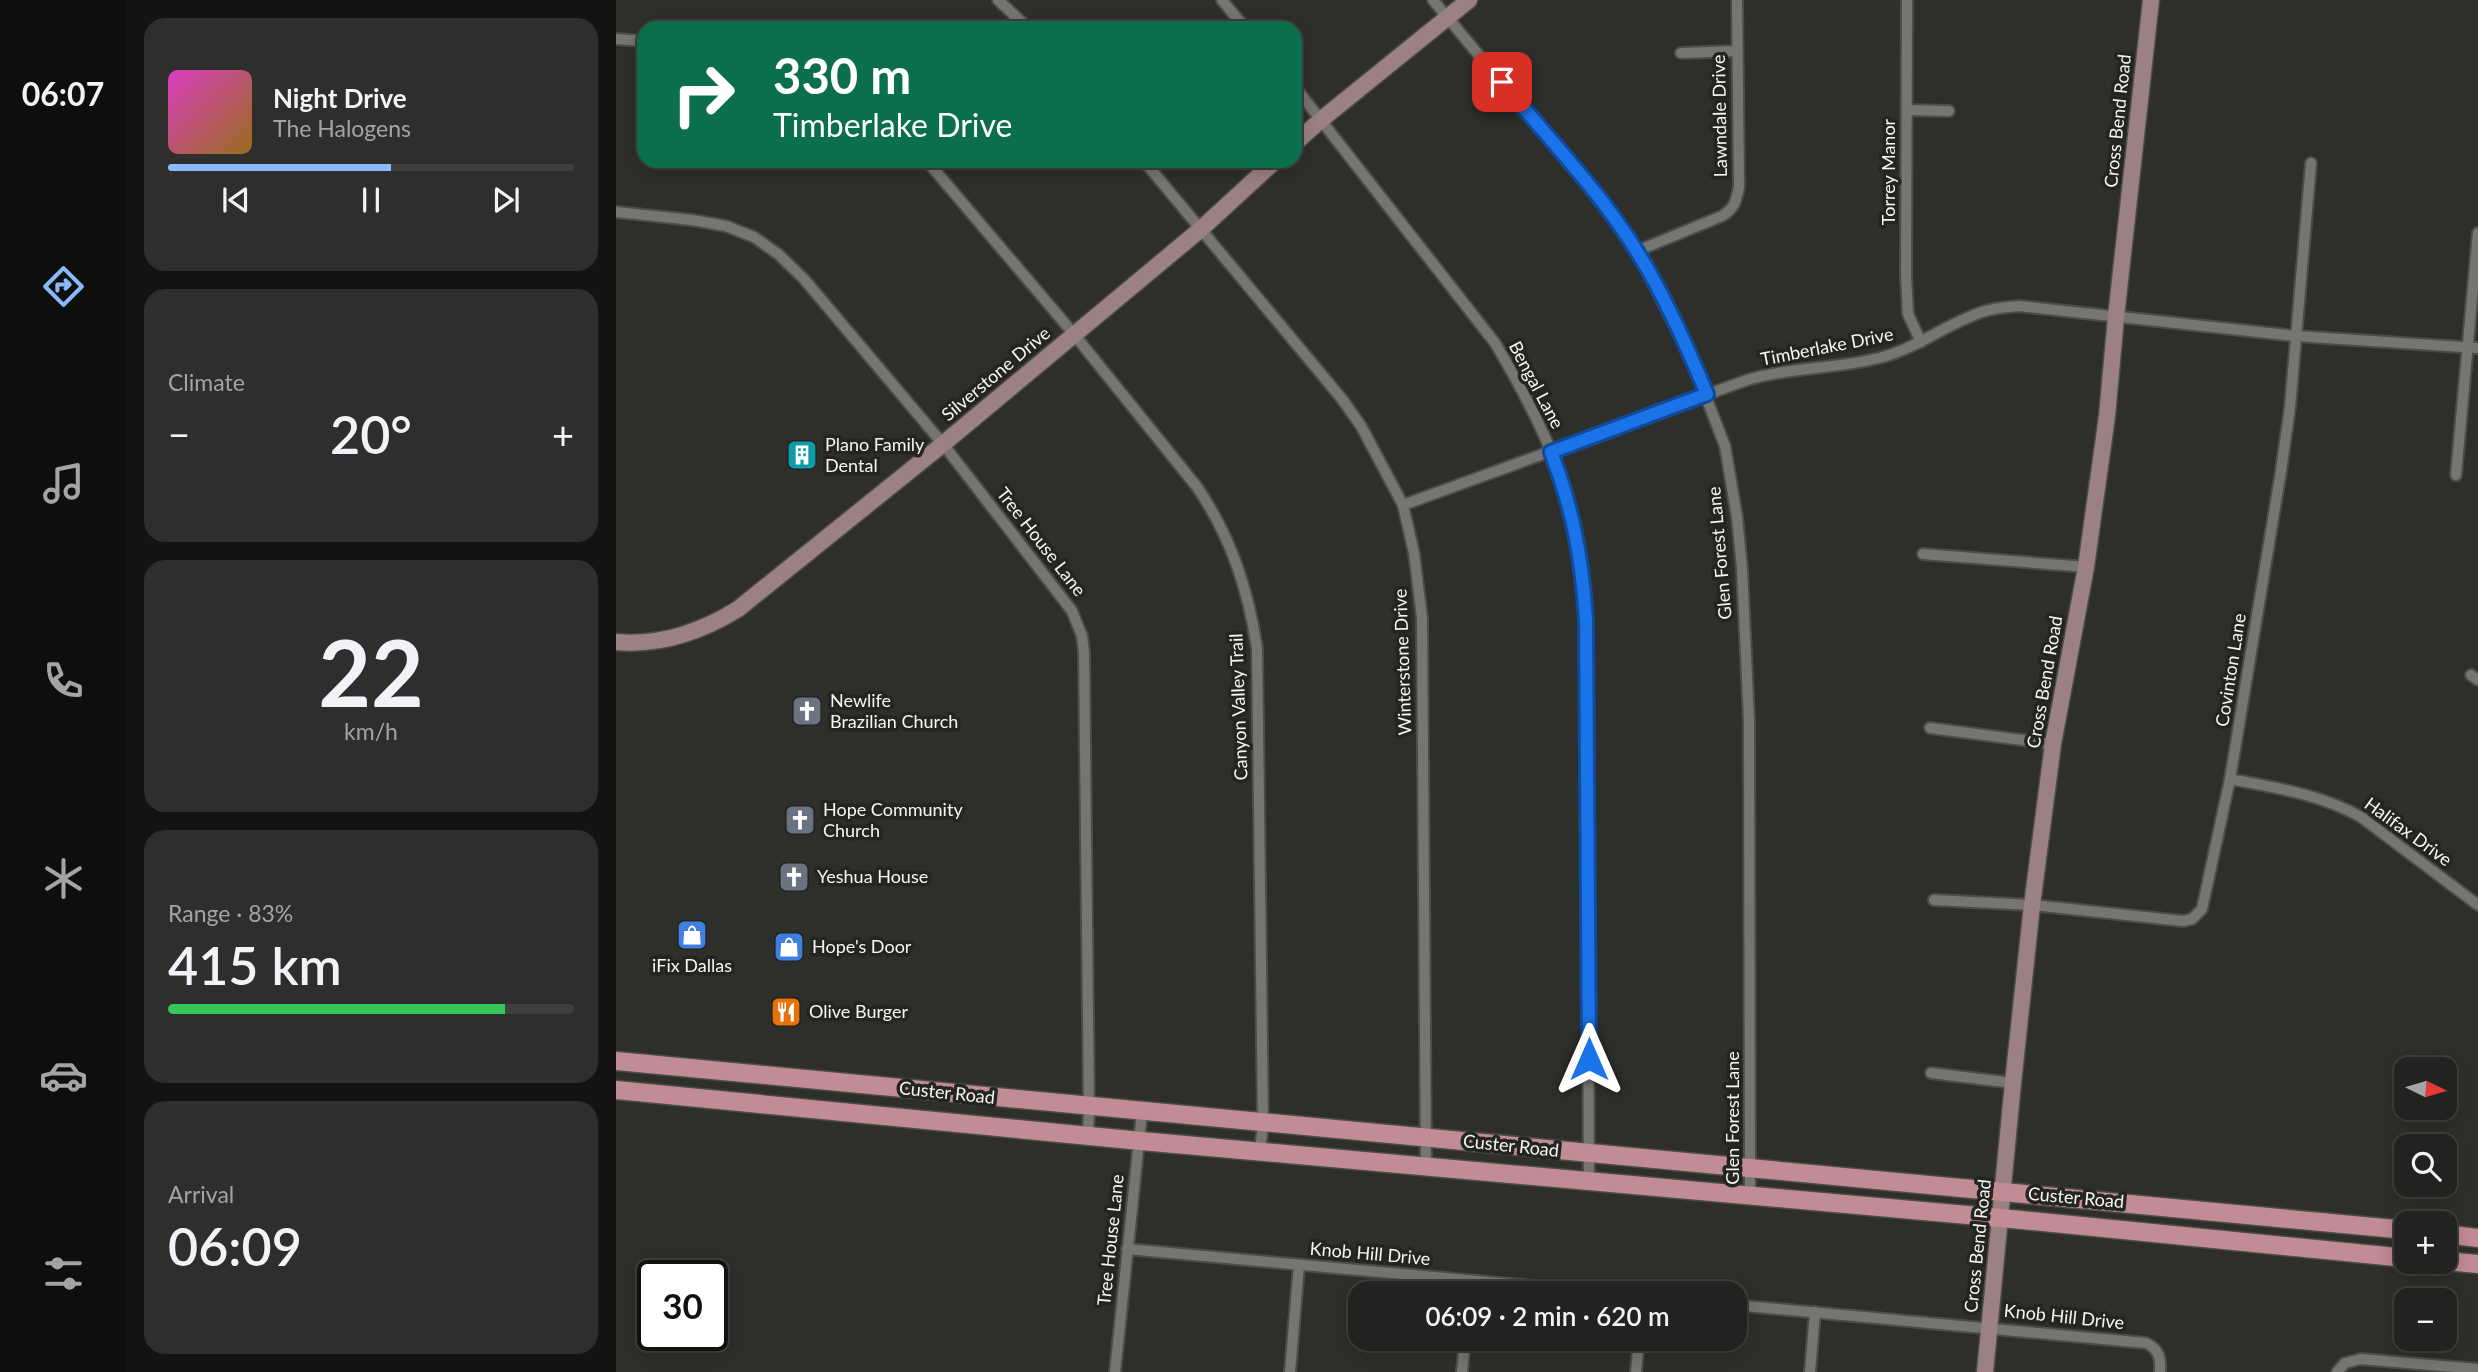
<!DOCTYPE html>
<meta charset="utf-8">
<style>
:root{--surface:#222220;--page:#2e2f2d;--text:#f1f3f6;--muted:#a2a4a5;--line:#3f3f3e;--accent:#89bafc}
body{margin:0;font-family:Lato,sans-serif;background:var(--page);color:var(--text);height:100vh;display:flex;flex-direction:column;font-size:26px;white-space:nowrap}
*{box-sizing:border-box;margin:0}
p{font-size:23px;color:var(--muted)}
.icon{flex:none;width:38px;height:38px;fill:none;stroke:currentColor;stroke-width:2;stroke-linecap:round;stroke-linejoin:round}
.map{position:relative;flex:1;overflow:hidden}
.drawer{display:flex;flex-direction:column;gap:18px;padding:18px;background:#131312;width:490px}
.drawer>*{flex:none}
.hud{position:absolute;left:21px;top:21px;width:665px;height:147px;border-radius:21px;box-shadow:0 4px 18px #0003,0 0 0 2px var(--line);background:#0b6e4f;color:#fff;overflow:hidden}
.needle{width:46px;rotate:95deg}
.controls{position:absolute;left:1778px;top:1057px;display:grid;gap:14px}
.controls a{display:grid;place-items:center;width:63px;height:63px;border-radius:14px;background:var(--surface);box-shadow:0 4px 18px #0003,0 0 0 2px var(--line);font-size:35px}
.speed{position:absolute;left:21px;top:1260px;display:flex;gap:14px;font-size:35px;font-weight:700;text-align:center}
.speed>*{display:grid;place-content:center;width:91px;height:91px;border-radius:50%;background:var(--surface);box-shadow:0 4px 18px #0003,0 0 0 2px var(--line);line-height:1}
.speed .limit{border:4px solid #111;border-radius:10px;background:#fff;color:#111}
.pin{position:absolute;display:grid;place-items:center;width:60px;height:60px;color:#fff;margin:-30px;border-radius:14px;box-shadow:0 4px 10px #0006}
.me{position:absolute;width:77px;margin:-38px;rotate:0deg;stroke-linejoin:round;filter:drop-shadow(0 0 5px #0008)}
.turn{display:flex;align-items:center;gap:24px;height:147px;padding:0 21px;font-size:32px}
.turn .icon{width:91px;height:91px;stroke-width:2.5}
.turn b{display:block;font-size:49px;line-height:60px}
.big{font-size:52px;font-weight:600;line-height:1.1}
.drawer .widget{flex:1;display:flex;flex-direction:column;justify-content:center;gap:10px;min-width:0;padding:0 24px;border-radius:21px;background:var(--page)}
.drawer .dial{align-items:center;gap:0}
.dial b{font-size:91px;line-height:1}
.song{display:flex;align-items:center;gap:21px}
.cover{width:84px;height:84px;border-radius:10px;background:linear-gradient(135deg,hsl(310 70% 55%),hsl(40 70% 35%))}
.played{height:7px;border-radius:4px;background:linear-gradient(90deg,var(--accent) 55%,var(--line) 55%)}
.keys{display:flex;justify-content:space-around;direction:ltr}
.heat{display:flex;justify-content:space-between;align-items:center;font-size:38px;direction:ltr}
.charge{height:10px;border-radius:5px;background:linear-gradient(90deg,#34c759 83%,var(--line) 0)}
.trip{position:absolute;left:732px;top:1281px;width:399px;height:70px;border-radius:21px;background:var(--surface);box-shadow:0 4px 18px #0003,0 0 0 2px var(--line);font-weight:600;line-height:70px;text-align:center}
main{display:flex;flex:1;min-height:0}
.menu{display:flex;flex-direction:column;width:126px;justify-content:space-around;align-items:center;background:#0e0e0d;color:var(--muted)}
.menu .icon{width:49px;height:49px}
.menu .current{color:var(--accent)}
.menu b{font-size:32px;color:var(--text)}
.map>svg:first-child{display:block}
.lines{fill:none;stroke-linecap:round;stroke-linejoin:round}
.street-casing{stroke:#4c4c49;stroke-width:14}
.secondary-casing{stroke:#4c4c49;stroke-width:19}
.primary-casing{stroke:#4c4c49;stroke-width:21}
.street{stroke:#767572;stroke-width:10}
.secondary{stroke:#9c8182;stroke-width:16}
.primary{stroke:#c18c93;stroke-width:18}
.route-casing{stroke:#114b97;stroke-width:18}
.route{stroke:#1a73e8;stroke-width:12}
.labels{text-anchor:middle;stroke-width:7;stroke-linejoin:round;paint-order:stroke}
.street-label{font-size:18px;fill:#f5f5f3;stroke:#242421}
.poi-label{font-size:18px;fill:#f5f5f3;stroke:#242421;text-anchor:start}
</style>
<main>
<nav class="menu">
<b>06:07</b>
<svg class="icon current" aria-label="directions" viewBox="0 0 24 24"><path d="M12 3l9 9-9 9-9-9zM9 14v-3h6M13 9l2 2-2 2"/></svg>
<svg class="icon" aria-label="music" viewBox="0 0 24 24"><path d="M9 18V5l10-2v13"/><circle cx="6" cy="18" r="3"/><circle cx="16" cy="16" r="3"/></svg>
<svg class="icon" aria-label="phone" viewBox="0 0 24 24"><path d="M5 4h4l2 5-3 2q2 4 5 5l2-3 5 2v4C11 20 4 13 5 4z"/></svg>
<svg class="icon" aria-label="climate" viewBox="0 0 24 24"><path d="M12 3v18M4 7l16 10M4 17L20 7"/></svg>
<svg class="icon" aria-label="car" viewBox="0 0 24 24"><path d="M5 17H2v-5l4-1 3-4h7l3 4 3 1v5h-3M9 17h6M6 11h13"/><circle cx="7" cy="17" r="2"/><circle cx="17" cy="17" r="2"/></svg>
<svg class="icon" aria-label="filters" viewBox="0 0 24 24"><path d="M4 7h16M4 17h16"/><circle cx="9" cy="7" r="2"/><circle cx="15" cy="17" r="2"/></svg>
</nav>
<section class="drawer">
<div class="widget">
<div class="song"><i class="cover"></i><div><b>Night Drive</b><p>The Halogens</p></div></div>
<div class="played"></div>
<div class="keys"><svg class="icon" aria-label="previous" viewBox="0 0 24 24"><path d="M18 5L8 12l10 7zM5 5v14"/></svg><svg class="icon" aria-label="pause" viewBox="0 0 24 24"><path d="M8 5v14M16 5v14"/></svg><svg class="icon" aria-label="next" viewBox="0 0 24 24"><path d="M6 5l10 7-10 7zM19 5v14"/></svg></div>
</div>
<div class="widget"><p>Climate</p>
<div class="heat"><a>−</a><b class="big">20°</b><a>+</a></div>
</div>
<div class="widget dial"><b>22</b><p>km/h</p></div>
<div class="widget"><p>Range · 83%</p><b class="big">415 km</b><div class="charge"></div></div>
<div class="widget"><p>Arrival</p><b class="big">06:09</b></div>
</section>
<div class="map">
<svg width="1862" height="1372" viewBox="0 0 1862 1372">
<rect width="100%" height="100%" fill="#2e2e2b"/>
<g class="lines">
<g class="street-casing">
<g id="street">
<path d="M 382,0 L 412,28"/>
<path d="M 606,0 L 629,28"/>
<path d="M 817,0 L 990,208 L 1021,251 L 1074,356 L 1109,446 L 1121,517 L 1126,569 L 1133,721 L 1134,1196"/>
<path d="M 1291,0 L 1290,275 L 1292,314 L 1305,342"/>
<path d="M 0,39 L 28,41"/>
<path d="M 1065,53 L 1121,51"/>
<path d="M 679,87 L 879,343 C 914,402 948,467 961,535 C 967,563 968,591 970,620 L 973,1181"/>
<path d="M 1291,110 L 1333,111"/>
<path d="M 311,161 L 457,333 L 581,487 C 615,537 632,589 641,648 L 647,1123 L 644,1151"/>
<path d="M 528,161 L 726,399 L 745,426 L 787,505 L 798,553 L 806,618 L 810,1167"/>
<path d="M 0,212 L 76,220 L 110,226 L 138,237 L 162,254 L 188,279 L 327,444 L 456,611 L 466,636 L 468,652 L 473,1107 L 472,1136"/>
<path d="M 1021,251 L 1106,216 C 1119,208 1120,201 1123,187 L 1121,0"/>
<path d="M 1840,475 L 1862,233"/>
<path d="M 787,505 L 1131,380 C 1175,367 1220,369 1263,358 C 1300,349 1330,324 1366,312 C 1378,308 1390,307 1403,306 L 1680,336 L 1862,348"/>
<path d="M 1307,554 L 1470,567"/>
<path d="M 1855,675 L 1862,680"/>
<path d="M 1314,728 L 1437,744"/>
<path d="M 1614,779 C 1660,788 1704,794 1745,817 L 1862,905"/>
<path d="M 1318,900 L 1416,905 L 1567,921 L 1576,919 L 1586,909 L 1614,779 L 1665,471 L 1674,407 L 1695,163"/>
<path d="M 1315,1073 L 1397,1083"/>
<path d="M 511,1249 L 994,1293"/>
<path d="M 1118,1305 L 1530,1343 C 1543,1349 1545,1358 1544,1372"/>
<path d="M 499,1372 L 526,1112"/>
<path d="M 674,1372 L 683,1265"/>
<path d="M 846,1372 L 849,1339"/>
<path d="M 1020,1372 L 1023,1339"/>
<path d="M 1194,1372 L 1199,1312"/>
<path d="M 1721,1372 L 1729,1363 L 1745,1359 L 1862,1369"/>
</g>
</g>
<g class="secondary-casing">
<g id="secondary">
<path d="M 679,143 L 706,119 L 853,0"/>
<path d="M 0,642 C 45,646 85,632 122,609 L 327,444 L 585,229 L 659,161"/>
<path d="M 1369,1372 L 1397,1083 L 1416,905 L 1437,744 L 1470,567 L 1491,416 L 1500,317 L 1535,0"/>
</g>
</g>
<g class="primary-casing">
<g id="primary">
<path d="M 0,1061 L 1790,1230"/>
<path d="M 0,1090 L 525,1141 L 1385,1218 L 1790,1258"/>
<path d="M 1829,1234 L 1862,1238"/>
<path d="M 1829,1261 L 1862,1264"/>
</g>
</g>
<use href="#street" class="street"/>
<use href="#secondary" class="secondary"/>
<use href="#primary" class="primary"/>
</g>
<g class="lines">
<g class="route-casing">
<path id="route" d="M 886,82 C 931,137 982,189 1020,250 C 1048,294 1070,345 1091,394 L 935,452 C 957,509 966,559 970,620 L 973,1059"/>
</g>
<use href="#route" class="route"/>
</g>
<defs>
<g id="building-square" transform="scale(1.575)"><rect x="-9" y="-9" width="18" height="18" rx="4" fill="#0f9aa8" stroke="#242421"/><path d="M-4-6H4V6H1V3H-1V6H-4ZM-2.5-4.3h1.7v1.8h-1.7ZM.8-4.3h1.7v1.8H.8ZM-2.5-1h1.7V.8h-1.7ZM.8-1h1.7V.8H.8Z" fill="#fff"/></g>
<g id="church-square" transform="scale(1.575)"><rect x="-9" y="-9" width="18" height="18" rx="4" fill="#6b7280" stroke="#242421"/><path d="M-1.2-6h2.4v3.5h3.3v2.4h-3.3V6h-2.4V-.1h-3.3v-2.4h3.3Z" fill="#fff"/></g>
<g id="shop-square" transform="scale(1.575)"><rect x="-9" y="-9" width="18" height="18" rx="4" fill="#3f7fe0" stroke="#242421"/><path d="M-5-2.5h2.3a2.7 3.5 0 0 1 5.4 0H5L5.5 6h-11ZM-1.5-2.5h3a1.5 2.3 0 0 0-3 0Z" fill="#fff"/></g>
<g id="restaurant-square" transform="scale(1.575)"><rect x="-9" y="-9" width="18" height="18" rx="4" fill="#e8710a" stroke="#242421"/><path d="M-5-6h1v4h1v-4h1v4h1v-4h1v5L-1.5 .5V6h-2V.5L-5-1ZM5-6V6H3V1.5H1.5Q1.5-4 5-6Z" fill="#fff"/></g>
</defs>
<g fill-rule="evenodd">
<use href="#building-square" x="186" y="455"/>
<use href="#church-square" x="191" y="711"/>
<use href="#church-square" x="184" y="820"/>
<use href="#church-square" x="178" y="877"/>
<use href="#shop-square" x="76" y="935"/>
<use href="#shop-square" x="173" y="947"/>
<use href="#restaurant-square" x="170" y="1012"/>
</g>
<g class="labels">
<g class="street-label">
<text transform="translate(1104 116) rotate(-91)" y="6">Lawndale Drive</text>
<text transform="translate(1502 121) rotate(-84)" y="6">Cross Bend Road</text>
<text transform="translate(1273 172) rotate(-90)" y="6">Torrey Manor</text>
<text transform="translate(1211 347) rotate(-11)" y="6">Timberlake Drive</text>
<text transform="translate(380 374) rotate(-40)" y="6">Silverstone Drive</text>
<text transform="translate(920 385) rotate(62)" y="6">Bengal Lane</text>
<text transform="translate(425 542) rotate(52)" y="6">Tree House Lane</text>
<text transform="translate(1104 553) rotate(-95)" y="6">Glen Forest Lane</text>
<text transform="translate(787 662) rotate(-92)" y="6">Winterstone Drive</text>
<text transform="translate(1615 670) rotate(-81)" y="6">Covinton Lane</text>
<text transform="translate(1429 682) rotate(-80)" y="6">Cross Bend Road</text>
<text transform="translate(623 707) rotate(-92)" y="6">Canyon Valley Trail</text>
<text transform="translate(1792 832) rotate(36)" y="6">Halifax Drive</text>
<text transform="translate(331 1093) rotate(6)" y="6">Custer Road</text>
<text transform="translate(1117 1118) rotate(-90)" y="6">Glen Forest Lane</text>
<text transform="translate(895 1146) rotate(6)" y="6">Custer Road</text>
<text transform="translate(1460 1198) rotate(5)" y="6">Custer Road</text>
<text transform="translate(495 1240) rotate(-84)" y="6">Tree House Lane</text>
<text transform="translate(1362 1246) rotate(-84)" y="6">Cross Bend Road</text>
<text transform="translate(754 1254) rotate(5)" y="6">Knob Hill Drive</text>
<text transform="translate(1448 1317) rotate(6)" y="6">Knob Hill Drive</text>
</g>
<g class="poi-label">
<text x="209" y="451">Plano Family<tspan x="209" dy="21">Dental</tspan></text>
<text x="214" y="707">Newlife<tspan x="214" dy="21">Brazilian Church</tspan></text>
<text x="207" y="816">Hope Community<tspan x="207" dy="21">Church</tspan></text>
<text x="201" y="883">Yeshua House</text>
<text x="196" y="953">Hope's Door</text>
<text x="76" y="972" text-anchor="middle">iFix Dallas</text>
<text x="193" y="1018">Olive Burger</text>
</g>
</g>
</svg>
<div class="controls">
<a><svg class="needle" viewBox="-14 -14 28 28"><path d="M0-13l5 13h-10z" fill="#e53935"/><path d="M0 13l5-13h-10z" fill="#a2a4a5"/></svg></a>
<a><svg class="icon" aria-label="search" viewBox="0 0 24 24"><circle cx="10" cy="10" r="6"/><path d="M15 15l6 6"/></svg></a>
<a>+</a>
<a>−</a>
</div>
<div class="speed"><div class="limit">30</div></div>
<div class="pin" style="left:886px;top:82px;background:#d93025"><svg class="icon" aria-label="arrive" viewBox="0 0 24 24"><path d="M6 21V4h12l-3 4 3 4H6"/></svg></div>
<svg class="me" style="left:973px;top:1059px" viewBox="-20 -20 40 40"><path d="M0-17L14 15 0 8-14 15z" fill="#1a73e8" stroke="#fff" stroke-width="4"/></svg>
<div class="trip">06:09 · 2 min · 620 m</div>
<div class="hud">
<div class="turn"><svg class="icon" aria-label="right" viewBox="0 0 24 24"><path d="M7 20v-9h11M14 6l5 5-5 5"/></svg><div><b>330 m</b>Timberlake Drive</div></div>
</div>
</div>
</main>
